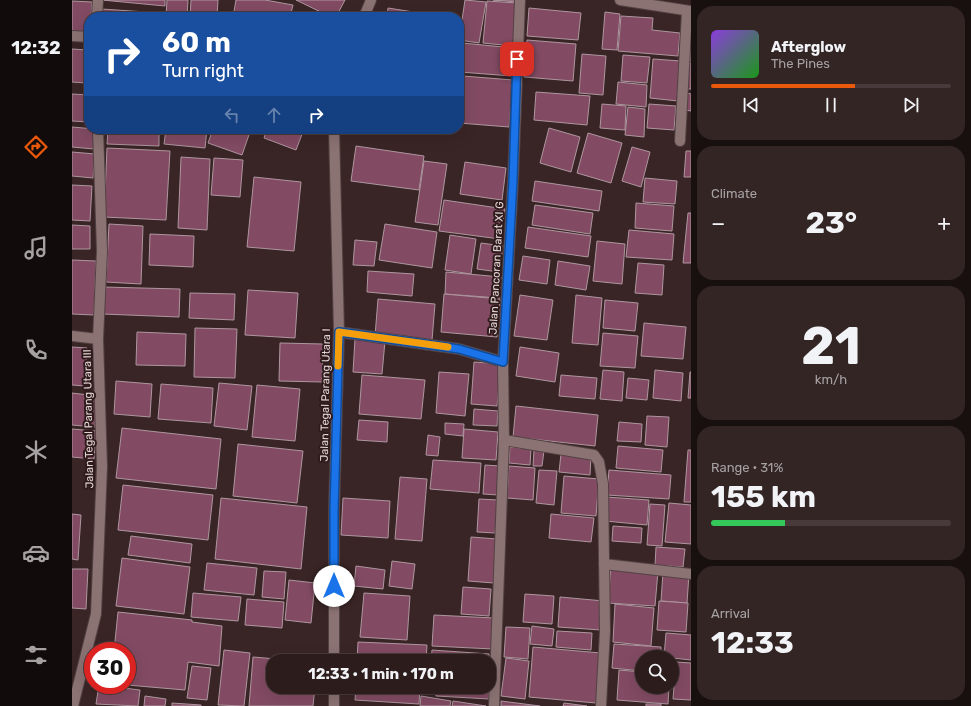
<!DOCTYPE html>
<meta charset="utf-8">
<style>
:root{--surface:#2c1c1c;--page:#342525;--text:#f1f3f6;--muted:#a6a1a3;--line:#483a3b;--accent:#ea580c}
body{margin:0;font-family:Rubik,sans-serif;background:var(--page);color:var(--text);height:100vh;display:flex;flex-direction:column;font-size:15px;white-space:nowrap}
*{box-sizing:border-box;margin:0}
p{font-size:13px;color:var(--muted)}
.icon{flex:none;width:22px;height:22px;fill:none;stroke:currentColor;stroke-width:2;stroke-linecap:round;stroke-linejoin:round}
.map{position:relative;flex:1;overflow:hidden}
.details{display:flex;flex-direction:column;gap:6px;padding:6px;background:#180f0f;width:280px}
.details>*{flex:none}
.hud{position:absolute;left:12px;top:12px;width:380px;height:122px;border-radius:16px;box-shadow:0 4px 16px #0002,0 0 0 1px var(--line);background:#1a4fa0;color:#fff;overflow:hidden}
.tools{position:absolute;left:563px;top:650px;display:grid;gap:8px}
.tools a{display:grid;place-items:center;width:44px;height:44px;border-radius:50%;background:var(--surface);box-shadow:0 4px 16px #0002,0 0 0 1px var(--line);font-size:20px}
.speed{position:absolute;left:12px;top:642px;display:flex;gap:8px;font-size:20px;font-weight:700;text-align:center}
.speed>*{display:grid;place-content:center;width:52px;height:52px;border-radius:50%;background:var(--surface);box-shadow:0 4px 16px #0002,0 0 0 1px var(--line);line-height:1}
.speed .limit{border:6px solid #d22;background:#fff;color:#111}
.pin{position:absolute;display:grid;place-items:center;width:34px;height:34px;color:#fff;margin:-17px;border-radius:8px;box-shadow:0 2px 6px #0006}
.me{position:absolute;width:44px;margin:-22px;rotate:0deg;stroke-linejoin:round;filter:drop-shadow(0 0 3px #0008)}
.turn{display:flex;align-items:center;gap:14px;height:84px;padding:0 12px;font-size:18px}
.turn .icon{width:52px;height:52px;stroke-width:2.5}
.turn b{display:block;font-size:28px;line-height:34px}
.lanes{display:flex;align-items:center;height:38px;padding:0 12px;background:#0003;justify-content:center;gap:20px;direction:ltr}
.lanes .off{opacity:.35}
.big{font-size:30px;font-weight:700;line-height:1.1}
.details .widget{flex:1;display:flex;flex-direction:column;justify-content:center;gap:6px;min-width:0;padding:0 14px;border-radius:16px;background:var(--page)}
.details .dial{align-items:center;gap:0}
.dial b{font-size:52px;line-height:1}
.song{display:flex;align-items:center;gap:12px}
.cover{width:48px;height:48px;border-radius:6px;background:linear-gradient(135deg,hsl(270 70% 55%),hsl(120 70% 35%))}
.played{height:4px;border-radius:2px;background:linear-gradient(90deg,var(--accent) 60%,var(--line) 60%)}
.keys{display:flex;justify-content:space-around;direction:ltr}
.heat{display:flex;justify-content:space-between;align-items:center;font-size:22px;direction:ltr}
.charge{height:6px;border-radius:3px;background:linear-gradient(90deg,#34c759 31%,var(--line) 0)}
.trip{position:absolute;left:194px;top:654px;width:230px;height:40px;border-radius:16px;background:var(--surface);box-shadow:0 4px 16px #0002,0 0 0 1px var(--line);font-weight:700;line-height:40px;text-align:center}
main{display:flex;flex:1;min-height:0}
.tab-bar{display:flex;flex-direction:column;width:72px;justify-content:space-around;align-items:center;background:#120b0b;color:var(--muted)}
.tab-bar .icon{width:28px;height:28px}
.tab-bar .on{color:var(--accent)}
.tab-bar b{font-size:18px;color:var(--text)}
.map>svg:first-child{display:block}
.building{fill:#824b63;stroke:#ae969f}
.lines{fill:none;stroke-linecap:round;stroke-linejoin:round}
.minor-casing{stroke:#534243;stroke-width:12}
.minor{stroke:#8b7273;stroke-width:10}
.route-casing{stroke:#114b97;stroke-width:10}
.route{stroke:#1a73e8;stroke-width:7}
.slow{stroke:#f59e0b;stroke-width:7}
.labels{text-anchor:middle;stroke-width:4;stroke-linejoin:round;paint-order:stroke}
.street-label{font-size:11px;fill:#e4d6d6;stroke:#2f1b1c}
</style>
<main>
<nav class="tab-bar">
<b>12:32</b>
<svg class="icon on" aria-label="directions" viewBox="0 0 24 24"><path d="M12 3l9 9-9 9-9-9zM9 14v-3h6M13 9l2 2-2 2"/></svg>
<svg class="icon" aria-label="music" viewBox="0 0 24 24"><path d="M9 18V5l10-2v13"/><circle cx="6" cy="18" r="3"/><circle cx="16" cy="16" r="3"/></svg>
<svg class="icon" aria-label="phone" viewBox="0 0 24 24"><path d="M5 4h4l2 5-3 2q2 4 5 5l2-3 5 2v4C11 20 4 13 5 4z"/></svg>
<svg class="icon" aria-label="climate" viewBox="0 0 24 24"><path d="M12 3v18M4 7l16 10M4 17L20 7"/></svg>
<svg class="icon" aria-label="car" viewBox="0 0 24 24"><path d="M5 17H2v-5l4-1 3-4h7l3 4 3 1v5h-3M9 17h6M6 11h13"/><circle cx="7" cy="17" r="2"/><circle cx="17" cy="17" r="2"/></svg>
<svg class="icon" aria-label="filters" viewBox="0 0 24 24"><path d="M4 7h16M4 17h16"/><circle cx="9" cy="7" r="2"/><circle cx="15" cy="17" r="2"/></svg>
</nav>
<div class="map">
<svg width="619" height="706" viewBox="0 0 619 706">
<rect width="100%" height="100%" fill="#3a2526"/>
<g class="building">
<path d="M 30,0 L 93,0 L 93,6 Z"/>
<path d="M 95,0 L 116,0 L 115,17 L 94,17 Z"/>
<path d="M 119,0 L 146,0 L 145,17 L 118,17 Z"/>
<path d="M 164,0 L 193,0 L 221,5 L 218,17 L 161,17 Z"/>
<path d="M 224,0 L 273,0 L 264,17 L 259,17 Z"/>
<path d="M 393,0 L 414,2 L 407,43 L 387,40 Z"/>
<path d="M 421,0 L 445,0 L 445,2 Z"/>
<path d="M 0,1 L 20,2 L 19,17 L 17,17 L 17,35 L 0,34 Z"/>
<path d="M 415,1 L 445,3 L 441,46 L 411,43 Z"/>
<path d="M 316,8 L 367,16 L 367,17 L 315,17 Z"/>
<path d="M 457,8 L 509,13 L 506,40 L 455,36 Z"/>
<path d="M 30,9 L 89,13 L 89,17 L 29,17 Z"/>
<path d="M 533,12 L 548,14 L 545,50 L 530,49 Z"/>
<path d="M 549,16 L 581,18 L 580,30 L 608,33 L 606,56 L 546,51 Z"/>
<path d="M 619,26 L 619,61 L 616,61 Z"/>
<path d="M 455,40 L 504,44 L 501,81 L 452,77 Z"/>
<path d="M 390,43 L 442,48 L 439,76 L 388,72 Z"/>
<path d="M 0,49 L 15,50 L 14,83 L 0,82 Z"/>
<path d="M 510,54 L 534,56 L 531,95 L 507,93 Z"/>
<path d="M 551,55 L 578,57 L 575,83 L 549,81 Z"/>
<path d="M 581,59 L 609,61 L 606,101 L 578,98 Z"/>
<path d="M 617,63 L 619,63 L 619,89 L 615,89 Z"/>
<path d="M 391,76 L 441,80 L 437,127 L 387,123 Z"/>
<path d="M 546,82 L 575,85 L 574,107 L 544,104 Z"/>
<path d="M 464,92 L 518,96 L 515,125 L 462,120 Z"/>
<path d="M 615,93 L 619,94 L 619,111 L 613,110 Z"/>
<path d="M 0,94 L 17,95 L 17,122 L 0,121 Z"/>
<path d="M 530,104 L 554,106 L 553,130 L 528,128 Z"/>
<path d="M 577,104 L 604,106 L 602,130 L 575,128 Z"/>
<path d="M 556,107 L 573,109 L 572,137 L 553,135 Z"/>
<path d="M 0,127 L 23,129 L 22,149 L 0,147 Z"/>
<path d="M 477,128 L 508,137 L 499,172 L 468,163 Z"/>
<path d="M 36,129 L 87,129 L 87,146 L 35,144 Z"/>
<path d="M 94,129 L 135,129 L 133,148 L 92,144 Z"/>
<path d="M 141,129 L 179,129 L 170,155 L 136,143 Z"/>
<path d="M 195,129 L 232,129 L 224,150 L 192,138 Z"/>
<path d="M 294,129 L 314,129 L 314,131 Z"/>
<path d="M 516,133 L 550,143 L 539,183 L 505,173 Z"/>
<path d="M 284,146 L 352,156 L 347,190 L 279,181 Z"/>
<path d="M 560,147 L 578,152 L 569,187 L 550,181 Z"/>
<path d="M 35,148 L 98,151 L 94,220 L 32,217 Z"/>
<path d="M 614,151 L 619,151 L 619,177 L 612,177 Z"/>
<path d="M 0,152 L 23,154 L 21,178 L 0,176 Z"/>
<path d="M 109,157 L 138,159 L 135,230 L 106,228 Z"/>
<path d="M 142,158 L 171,160 L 168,197 L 139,195 Z"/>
<path d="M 352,161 L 375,164 L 366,225 L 343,222 Z"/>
<path d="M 393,162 L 434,168 L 430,200 L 388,194 Z"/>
<path d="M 182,177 L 229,182 L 222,251 L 175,247 Z"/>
<path d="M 573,178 L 605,181 L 603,204 L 571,202 Z"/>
<path d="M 463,181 L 530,191 L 527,211 L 460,201 Z"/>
<path d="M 0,185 L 20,186 L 18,221 L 0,220 Z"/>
<path d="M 372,200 L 433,209 L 428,239 L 367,231 Z"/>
<path d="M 564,203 L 602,206 L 600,231 L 563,228 Z"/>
<path d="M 463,205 L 521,213 L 518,234 L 460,225 Z"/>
<path d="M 616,213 L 619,213 L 619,263 L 611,263 Z"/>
<path d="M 37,224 L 71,226 L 69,284 L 34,282 Z"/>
<path d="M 313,224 L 365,232 L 360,268 L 307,260 Z"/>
<path d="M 0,225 L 18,226 L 18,249 L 0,249 Z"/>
<path d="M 456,227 L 519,236 L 516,257 L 453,248 Z"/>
<path d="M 557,230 L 602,234 L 600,260 L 554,257 Z"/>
<path d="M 78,234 L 122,236 L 121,267 L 77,265 Z"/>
<path d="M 378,235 L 404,239 L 399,274 L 373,270 Z"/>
<path d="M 283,240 L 305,242 L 302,266 L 281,265 Z"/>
<path d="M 525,241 L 553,244 L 550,284 L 521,281 Z"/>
<path d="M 409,243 L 431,246 L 427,272 L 405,269 Z"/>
<path d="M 451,256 L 478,260 L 475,284 L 447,280 Z"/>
<path d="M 0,260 L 24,261 L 22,315 L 0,314 Z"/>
<path d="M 486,261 L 518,266 L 514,290 L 483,285 Z"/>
<path d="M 566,263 L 592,265 L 590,295 L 563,293 Z"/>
<path d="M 296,271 L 342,274 L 340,296 L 295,292 Z"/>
<path d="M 374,272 L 429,277 L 427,298 L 373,294 Z"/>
<path d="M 31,287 L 108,289 L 107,317 L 30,314 Z"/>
<path d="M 176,290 L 226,293 L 223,338 L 173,335 Z"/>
<path d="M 118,293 L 163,294 L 162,320 L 117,318 Z"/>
<path d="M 372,294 L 428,299 L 425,337 L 369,332 Z"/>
<path d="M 448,295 L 481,300 L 475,340 L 442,336 Z"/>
<path d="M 504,295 L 530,298 L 526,345 L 500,343 Z"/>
<path d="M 306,299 L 363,304 L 360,340 L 303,336 Z"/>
<path d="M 533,300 L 566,303 L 563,331 L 531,328 Z"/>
<path d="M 572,323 L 614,327 L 611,359 L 569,356 Z"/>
<path d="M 123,328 L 165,329 L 163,378 L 122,377 Z"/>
<path d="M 65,332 L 114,334 L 113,366 L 64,365 Z"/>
<path d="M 531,333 L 566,336 L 563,368 L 528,366 Z"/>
<path d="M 283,339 L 313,341 L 310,374 L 281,372 Z"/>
<path d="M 208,343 L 251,344 L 250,382 L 207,381 Z"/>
<path d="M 0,347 L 15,348 L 13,386 L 0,385 Z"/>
<path d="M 448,347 L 487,353 L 483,382 L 444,376 Z"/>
<path d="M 402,362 L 429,364 L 425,406 L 399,404 Z"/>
<path d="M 531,370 L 552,372 L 550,401 L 528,399 Z"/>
<path d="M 583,370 L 611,373 L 609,401 L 581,398 Z"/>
<path d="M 367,372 L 397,374 L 393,416 L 364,413 Z"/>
<path d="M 618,372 L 619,372 L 619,398 L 616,398 Z"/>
<path d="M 290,375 L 353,380 L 349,419 L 287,414 Z"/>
<path d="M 489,375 L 525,378 L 523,399 L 487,396 Z"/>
<path d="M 556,378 L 577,380 L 575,400 L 554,398 Z"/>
<path d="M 44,381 L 80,384 L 78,417 L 42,414 Z"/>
<path d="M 147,383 L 180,386 L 175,430 L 142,426 Z"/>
<path d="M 89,384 L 141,388 L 139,423 L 86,419 Z"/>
<path d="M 185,385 L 228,389 L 223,441 L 180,437 Z"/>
<path d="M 0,393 L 25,396 L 23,427 L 0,425 Z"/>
<path d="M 444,406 L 526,415 L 523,446 L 441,437 Z"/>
<path d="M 402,409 L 426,411 L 425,426 L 401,425 Z"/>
<path d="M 575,416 L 597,417 L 595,447 L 573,445 Z"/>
<path d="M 287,420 L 316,422 L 315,442 L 285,440 Z"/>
<path d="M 547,422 L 570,424 L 569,442 L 545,441 Z"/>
<path d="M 373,423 L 392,424 L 391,436 L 373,434 Z"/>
<path d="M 50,428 L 149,439 L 144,489 L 44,478 Z"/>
<path d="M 0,429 L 24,431 L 22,459 L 0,457 Z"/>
<path d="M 392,429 L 426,432 L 424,460 L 390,458 Z"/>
<path d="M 356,435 L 368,437 L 366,456 L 354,455 Z"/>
<path d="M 166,444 L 231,451 L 225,503 L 161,496 Z"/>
<path d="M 546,446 L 591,450 L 589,472 L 544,468 Z"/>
<path d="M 438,447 L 459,449 L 458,465 L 437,463 Z"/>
<path d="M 462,450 L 472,451 L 470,466 L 461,466 Z"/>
<path d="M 616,450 L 619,450 L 619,502 L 612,502 Z"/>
<path d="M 489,454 L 519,456 L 518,475 L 487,472 Z"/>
<path d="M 361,460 L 409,463 L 407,493 L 358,489 Z"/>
<path d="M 413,465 L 428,466 L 426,495 L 411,494 Z"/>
<path d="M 437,466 L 463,468 L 461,500 L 435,498 Z"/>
<path d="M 467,470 L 485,471 L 482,505 L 464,503 Z"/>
<path d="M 537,470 L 599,475 L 597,499 L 535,495 Z"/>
<path d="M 492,476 L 527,479 L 524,516 L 489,513 Z"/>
<path d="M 328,477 L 355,479 L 350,541 L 323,539 Z"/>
<path d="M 51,485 L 141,495 L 136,540 L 46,530 Z"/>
<path d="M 534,497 L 577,500 L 575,525 L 533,521 Z"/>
<path d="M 149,498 L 235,507 L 229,569 L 143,559 Z"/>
<path d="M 271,498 L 318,501 L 316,538 L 269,535 Z"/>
<path d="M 407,499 L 426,500 L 423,533 L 405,532 Z"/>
<path d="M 597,503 L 619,505 L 619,544 L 593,542 Z"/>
<path d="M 578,504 L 593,505 L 590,546 L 575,545 Z"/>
<path d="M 0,514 L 9,515 L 6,560 L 0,559 Z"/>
<path d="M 479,514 L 522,518 L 519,542 L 477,538 Z"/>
<path d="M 541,526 L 570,528 L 569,543 L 540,541 Z"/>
<path d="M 59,536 L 120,544 L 118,563 L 56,555 Z"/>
<path d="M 399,537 L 425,539 L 422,583 L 396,581 Z"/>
<path d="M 584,547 L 613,549 L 611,567 L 583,565 Z"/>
<path d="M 50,558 L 118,567 L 112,614 L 44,606 Z"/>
<path d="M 320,561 L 343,564 L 340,589 L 317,586 Z"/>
<path d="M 135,563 L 185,568 L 182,595 L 132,590 Z"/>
<path d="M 284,566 L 313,570 L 311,589 L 282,586 Z"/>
<path d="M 539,567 L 586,571 L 583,606 L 536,603 Z"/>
<path d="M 0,569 L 16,569 L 14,609 L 0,608 Z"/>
<path d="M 192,571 L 214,572 L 212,599 L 190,597 Z"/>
<path d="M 591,572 L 617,574 L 615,603 L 589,601 Z"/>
<path d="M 217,580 L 243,583 L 239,623 L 213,620 Z"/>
<path d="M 391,587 L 419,589 L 417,616 L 389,614 Z"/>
<path d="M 121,593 L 169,597 L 166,621 L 119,617 Z"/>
<path d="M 292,593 L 338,596 L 335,640 L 288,637 Z"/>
<path d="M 453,594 L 482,596 L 480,624 L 451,622 Z"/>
<path d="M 488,597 L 532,601 L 529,630 L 486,627 Z"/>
<path d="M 175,599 L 212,602 L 210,628 L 173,625 Z"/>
<path d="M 587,601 L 616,603 L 614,632 L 585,630 Z"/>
<path d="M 543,604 L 582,608 L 579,646 L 541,642 Z"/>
<path d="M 46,612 L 120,620 L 120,622 L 150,626 L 147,666 L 116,662 L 113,690 L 55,685 L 55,651 L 42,651 Z"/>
<path d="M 362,615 L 422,618 L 421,649 L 360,646 Z"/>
<path d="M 460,626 L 482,629 L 480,646 L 458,644 Z"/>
<path d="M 434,627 L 458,628 L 456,659 L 432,657 Z"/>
<path d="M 485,631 L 520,633 L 519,650 L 484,647 Z"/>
<path d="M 594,633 L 619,635 L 619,660 L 592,657 Z"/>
<path d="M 286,642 L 355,645 L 354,661 L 285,661 Z"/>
<path d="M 542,644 L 589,647 L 589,657 L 570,657 L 570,671 L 540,668 Z"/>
<path d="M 461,647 L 529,653 L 524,703 L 457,697 Z"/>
<path d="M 152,650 L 178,653 L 172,706 L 146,705 Z"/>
<path d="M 360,650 L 417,654 L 417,661 L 359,661 Z"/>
<path d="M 181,657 L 229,661 L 201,661 L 201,687 L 243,687 L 241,706 L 177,706 Z"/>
<path d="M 434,658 L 457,661 L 453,699 L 429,696 Z"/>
<path d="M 604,662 L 619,663 L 619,700 L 601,699 Z"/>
<path d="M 120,666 L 139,668 L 135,700 L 115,698 Z"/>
<path d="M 547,670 L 570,672 L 570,687 L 597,687 L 596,704 L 545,700 Z"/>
<path d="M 417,684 L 417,699 L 364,696 L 364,687 L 417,687 Z"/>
<path d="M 27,685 L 68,690 L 66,706 L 24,704 Z"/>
<path d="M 284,687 L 348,687 L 347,704 L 283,700 Z"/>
<path d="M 73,696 L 94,699 L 93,706 L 72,706 Z"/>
<path d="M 349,696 L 379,701 L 378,706 L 348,706 Z"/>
<path d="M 381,701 L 414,706 L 380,706 Z"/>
<path d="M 429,701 L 468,706 L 429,706 Z"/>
<path d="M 100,703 L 129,705 L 129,706 L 100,706 Z"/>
<path d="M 492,703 L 515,706 L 491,706 Z"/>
<rect x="574" y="704" width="15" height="2"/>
</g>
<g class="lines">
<g class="minor-casing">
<g id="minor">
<path d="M 548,0 L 619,11"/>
<path d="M 25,17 L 26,0"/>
<path d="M 292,17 L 299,0"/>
<path d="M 0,36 L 17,37"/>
<path d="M 262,129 L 267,332 L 262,511 L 262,661"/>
<path d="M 608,141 L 615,11"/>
<path d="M 267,332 L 387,349 L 431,362"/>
<path d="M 0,336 L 26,339"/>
<path d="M 432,440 L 522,455 L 527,462 L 531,484 L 533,631 L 529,706"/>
<path d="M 532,564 L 619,574"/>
<path d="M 262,687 L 262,706"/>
<path d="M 1,706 L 24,614 L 30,467 L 26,339 L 30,251 L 26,129"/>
<path d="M 422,706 L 432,440 L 431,362 L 441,181 L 448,0"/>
</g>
</g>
<use href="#minor" class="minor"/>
</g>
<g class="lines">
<g class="route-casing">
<path id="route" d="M 262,586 L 262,511 L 267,332 L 387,349 L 431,362 L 441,181 L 445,59"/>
</g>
<use href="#route" class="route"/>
<path class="slow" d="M 266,366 L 267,332 L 376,347"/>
</g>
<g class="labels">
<g class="street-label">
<text transform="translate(424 268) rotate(-87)" y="4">Jalan Pancoran Barat XI G</text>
<text transform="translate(253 395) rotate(-89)" y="4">Jalan Tegal Parang Utara I</text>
<text transform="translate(16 419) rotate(-91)" y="4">Jalan Tegal Parang Utara III</text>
</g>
</g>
</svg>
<div class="tools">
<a><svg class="icon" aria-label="search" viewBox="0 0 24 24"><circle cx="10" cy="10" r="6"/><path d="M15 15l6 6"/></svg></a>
</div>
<div class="speed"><div class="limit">30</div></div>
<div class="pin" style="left:445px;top:59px;background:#d93025"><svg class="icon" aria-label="arrive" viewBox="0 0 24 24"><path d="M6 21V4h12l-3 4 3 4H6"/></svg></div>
<svg class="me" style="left:262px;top:586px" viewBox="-20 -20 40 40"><circle r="19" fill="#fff"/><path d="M0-13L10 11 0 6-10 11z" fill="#1a73e8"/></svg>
<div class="trip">12:33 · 1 min · 170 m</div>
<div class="hud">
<div class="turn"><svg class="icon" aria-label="right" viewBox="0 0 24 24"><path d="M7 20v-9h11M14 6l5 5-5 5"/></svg><div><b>60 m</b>Turn right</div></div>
<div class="lanes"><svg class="icon off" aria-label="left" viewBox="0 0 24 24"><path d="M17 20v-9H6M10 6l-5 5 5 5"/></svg><svg class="icon off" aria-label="ahead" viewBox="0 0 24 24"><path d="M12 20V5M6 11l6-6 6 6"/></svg><svg class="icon" aria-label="right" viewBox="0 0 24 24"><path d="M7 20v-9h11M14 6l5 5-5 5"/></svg></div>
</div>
</div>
<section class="details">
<div class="widget">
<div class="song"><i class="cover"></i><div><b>Afterglow</b><p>The Pines</p></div></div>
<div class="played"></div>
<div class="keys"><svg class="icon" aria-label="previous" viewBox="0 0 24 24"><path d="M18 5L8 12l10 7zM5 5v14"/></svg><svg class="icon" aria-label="pause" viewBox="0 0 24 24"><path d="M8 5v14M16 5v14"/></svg><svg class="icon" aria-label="next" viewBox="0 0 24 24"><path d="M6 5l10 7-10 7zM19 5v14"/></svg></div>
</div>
<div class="widget"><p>Climate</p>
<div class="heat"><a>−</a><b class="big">23°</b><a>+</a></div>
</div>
<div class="widget dial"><b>21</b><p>km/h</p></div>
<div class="widget"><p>Range · 31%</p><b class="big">155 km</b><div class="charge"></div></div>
<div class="widget"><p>Arrival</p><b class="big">12:33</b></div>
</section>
</main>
